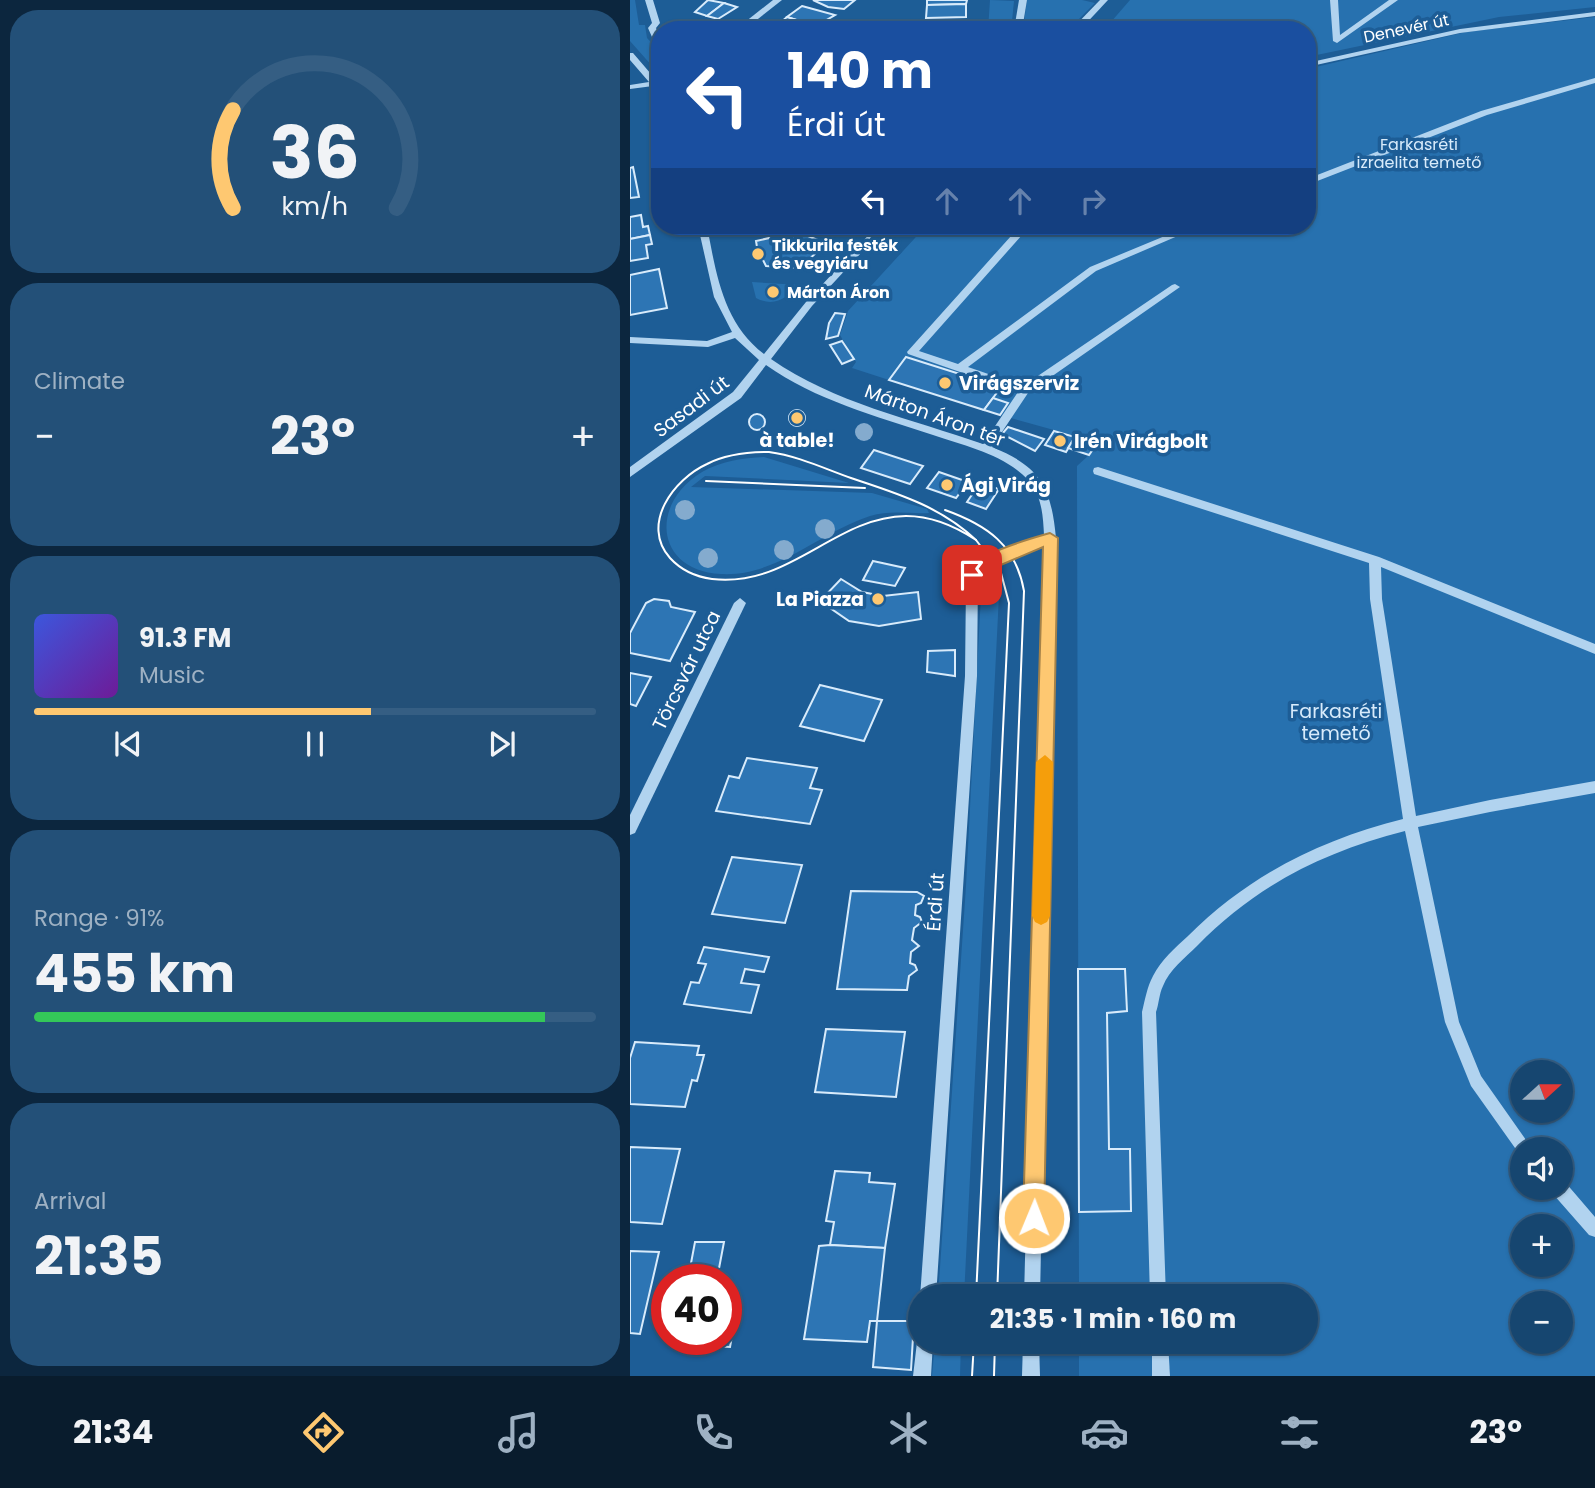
<!DOCTYPE html>
<meta charset="utf-8">
<style>
:root{--surface:#164670;--page:#235078;--text:#f1f3f6;--muted:#9eb1c3;--line:#355e83;--accent:#fec871}
body{margin:0;font-family:Poppins,sans-serif;background:var(--page);color:var(--text);height:100vh;display:flex;flex-direction:column;font-size:26px;white-space:nowrap}
*{box-sizing:border-box;margin:0}
p{font-size:23px;color:var(--muted)}
.icon{flex:none;width:38px;height:38px;fill:none;stroke:currentColor;stroke-width:2;stroke-linecap:round;stroke-linejoin:round}
.map{position:relative;flex:1;overflow:hidden}
.side{display:flex;flex-direction:column;gap:10px;padding:10px;background:#0c263e;width:630px}
.side>*{flex:none}
.banner{position:absolute;left:21px;top:21px;width:665px;height:214px;border-radius:28px;box-shadow:0 2px 5px #0004,0 0 0 2px var(--line);background:#1a4fa0;color:#fff;overflow:hidden}
.needle{width:46px;rotate:69deg}
.buttons{position:absolute;left:880px;top:1060px;display:grid;gap:14px}
.buttons a{display:grid;place-items:center;width:63px;height:63px;border-radius:50%;background:var(--surface);box-shadow:0 2px 5px #0004,0 0 0 2px var(--line);font-size:35px}
.speed{position:absolute;left:21px;top:1264px;display:flex;gap:14px;font-size:35px;font-weight:700;text-align:center}
.speed>*{display:grid;place-content:center;width:91px;height:91px;border-radius:50%;background:var(--surface);box-shadow:0 2px 5px #0004,0 0 0 2px var(--line);line-height:1}
.speed .limit{border:10px solid #d22;background:#fff;color:#111}
.pin{position:absolute;display:grid;place-items:center;width:60px;height:60px;color:#fff;margin:-30px;border-radius:14px;box-shadow:0 4px 10px #0006}
.me{position:absolute;width:77px;margin:-38px;rotate:1deg;stroke-linejoin:round;filter:drop-shadow(0 0 5px #0008)}
.turn{display:flex;align-items:center;gap:24px;height:147px;padding:0 21px;font-size:32px}
.turn .icon{width:91px;height:91px;stroke-width:2.5}
.turn b{display:block;font-size:49px;line-height:60px}
.lanes{display:flex;align-items:center;height:66px;padding:0 21px;background:#0003;justify-content:center;gap:35px;direction:ltr}
.lanes .off{opacity:.35}
.big{font-size:52px;font-weight:700;line-height:1.1}
.side .tile{flex:1;display:flex;flex-direction:column;justify-content:center;gap:10px;min-width:0;padding:0 24px;border-radius:28px;background:var(--page)}
.side .dial{align-items:center;gap:0}
.dial svg{height:182px;overflow:visible;fill:none;stroke:var(--line);stroke-width:7;stroke-linecap:round;text-anchor:middle}
.dial text{fill:var(--text);stroke:none}
.song{display:flex;align-items:center;gap:21px}
.cover{width:84px;height:84px;border-radius:10px;background:linear-gradient(135deg,hsl(230 70% 55%),hsl(280 70% 35%))}
.played{height:7px;border-radius:4px;background:linear-gradient(90deg,var(--accent) 60%,var(--line) 60%)}
.keys{display:flex;justify-content:space-around;direction:ltr}
.heat{display:flex;justify-content:space-between;align-items:center;font-size:38px;direction:ltr}
.charge{height:10px;border-radius:5px;background:linear-gradient(90deg,#34c759 91%,var(--line) 0)}
.trip{position:absolute;left:278px;top:1284px;width:410px;height:70px;border-radius:35px;background:var(--surface);box-shadow:0 2px 5px #0004,0 0 0 2px var(--line);font-weight:700;line-height:70px;text-align:center}
.dock{display:flex;height:112px;justify-content:space-around;align-items:center;background:#091c2d;color:var(--muted)}
.dock .icon{width:49px;height:49px}
.dock .active{color:var(--accent)}
.dock b{font-size:32px;color:var(--text)}
main{display:flex;flex:1;min-height:0}
.map>svg:first-child{display:block}
.green{fill:#2771af;fill-rule:evenodd}
.building{fill:#2d75b4;stroke:#d8ebfb;stroke-width:2}
.lines{fill:none;stroke-linecap:round;stroke-linejoin:round}
.minor{fill:#b1d3ef;fill-rule:evenodd}
.tram{stroke:#fff;stroke-width:2}
.tree{fill:#84abce}
.route{fill:#fec871;stroke:#a58249;stroke-width:2}
.slow{fill:#f59e0b}
.poi-dot{fill:#fec871;stroke:#1d5d96;stroke-width:2.5}
.labels{text-anchor:middle;stroke-width:7;stroke-linejoin:round;paint-order:stroke}
.far-street-label{font-size:16px;fill:#fff;stroke:#1d5d96}
.far-park-label{font-size:16px;fill:#d8ebfb;stroke:#1d5d96}
.far-poi-label{font-size:16px;font-weight:bold;fill:#fff;stroke:#1d5d96;text-anchor:start}
.poi-label{font-size:19px;font-weight:bold;fill:#fff;stroke:#1d5d96;text-anchor:start}
.street-label{font-size:19px;fill:#fff;stroke:#1d5d96}
.park-label{font-size:19px;fill:#d8ebfb;stroke:#1d5d96}
</style>
<main>
<section class="side">
<div class="tile dial"><svg viewBox="0 0 100 80">
<path d="M14 69A42 42 0 1 1 86 69"/>
<path d="M14 69A42 42 0 0 1 14 26" stroke="#fec871"/>
<text x="50" y="56" font-size="32" font-weight="700">36</text>
<text x="50" y="72" font-size="11">km/h</text>
</svg></div>
<div class="tile"><p>Climate</p>
<div class="heat"><a>−</a><b class="big">23°</b><a>+</a></div>
</div>
<div class="tile">
<div class="song"><i class="cover"></i><div><b>91.3 FM</b><p>Music</p></div></div>
<div class="played"></div>
<div class="keys"><svg class="icon" aria-label="previous" viewBox="0 0 24 24"><path d="M18 5L8 12l10 7zM5 5v14"/></svg><svg class="icon" aria-label="pause" viewBox="0 0 24 24"><path d="M8 5v14M16 5v14"/></svg><svg class="icon" aria-label="next" viewBox="0 0 24 24"><path d="M6 5l10 7-10 7zM19 5v14"/></svg></div>
</div>
<div class="tile"><p>Range · 91%</p><b class="big">455 km</b><div class="charge"></div></div>
<div class="tile"><p>Arrival</p><b class="big">21:35</b></div>
</section>
<div class="map">
<svg width="965" height="1376" viewBox="0 0 965 1376">
<rect width="100%" height="100%" fill="#1d5d96"/>
<g class="green">
<path d="M 0,0 L 5,0 L 9,25 L 15,25 L 17,38 L 30,52 L 30,69 L 23,67 L 0,41 Z"/>
<path d="M 360,0 L 384,1 L 382,21 L 367,21 L 366,30 L 358,30 Z"/>
<path d="M 397,0 L 452,0 L 465,3 L 438,30 L 393,30 Z"/>
<path d="M 500,0 L 965,0 L 965,7 L 869,17 L 677,57 L 677,30 L 474,30 Z"/>
<path d="M 965,17 L 965,1376 L 449,1376 L 449,1342 L 676,1342 L 676,1297 L 449,1297 L 447,475 L 447,466 L 459,455 L 467,442 L 370,415 L 378,403 L 363,398 L 370,388 L 277,357 L 259,380 L 222,368 L 226,362 L 210,335 L 218,311 L 296,226 L 677,226 L 677,69 L 836,32 ZM 892,1073 L 931,1073 L 931,1111 L 892,1111 ZM 892,1150 L 931,1150 L 931,1188 L 892,1188 ZM 892,1227 L 931,1227 L 931,1265 L 892,1265 ZM 892,1304 L 931,1304 L 931,1342 L 892,1342 Z"/>
<path d="M 122,282 L 170,285 C 157,297 145,308 126,298 Z"/>
<path d="M 134,457 L 219,483 L 75,476 L 61,487 L 242,493 L 297,509 L 299,513 C 279,514 260,510 240,516 C 190,532 147,577 91,574 C 24,570 20,503 72,472 C 91,461 113,458 134,457 Z"/>
<path d="M 364,572 L 369,595 L 334,1297 L 308,1297 L 336,886 L 352,575 Z"/>
<path d="M 305,1342 L 331,1342 L 330,1376 L 302,1376 Z"/>
</g>
<g class="building">
<path d="M 78,0 L 94,3 L 77,16 L 65,12 Z"/>
<path d="M 183,0 L 225,0 L 214,9 L 198,7 Z"/>
<path d="M 297,0 L 337,0 L 336,4 L 297,5 Z"/>
<path d="M 94,3 L 107,7 L 88,19 L 77,16 Z"/>
<path d="M 336,4 L 336,17 L 296,18 L 297,5 Z"/>
<path d="M 172,6 L 205,15 L 186,26 L 157,17 Z"/>
<path d="M 157,17 L 182,25 L 178,28 L 183,30 L 141,30 Z"/>
<path d="M 337,24 L 337,30 L 290,30 L 290,26 Z"/>
<path d="M 3,167 L 9,197 L 0,198 L 0,168 Z"/>
<path d="M 11,215 L 13,227 L 18,226 L 20,235 L 0,239 L 0,217 Z"/>
<path d="M 157,234 L 178,236 L 193,242 L 188,247 L 191,248 L 170,268 L 136,266 L 132,258 L 129,259 L 126,241 Z"/>
<path d="M 20,235 L 22,244 L 16,245 L 18,258 L 0,261 L 0,239 Z"/>
<path d="M 29,269 L 37,308 L 0,315 L 0,275 Z"/>
<path d="M 205,313 L 215,314 L 208,336 L 196,339 L 199,323 Z"/>
<path d="M 212,341 L 224,359 L 212,364 L 200,345 Z"/>
<path d="M 276,357 L 371,387 L 354,410 L 259,380 Z"/>
<path d="M 363,398 L 378,403 L 370,415 L 354,410 Z"/>
<circle cx="167" cy="418" r="8"/>
<circle cx="127" cy="422" r="8"/>
<path d="M 378,427 L 414,439 L 405,451 L 372,434 Z"/>
<path d="M 424,431 L 445,437 L 436,452 L 415,445 Z"/>
<path d="M 445,437 L 468,442 L 459,455 L 438,448 Z"/>
<path d="M 244,450 L 293,466 L 280,484 L 231,468 Z"/>
<path d="M 309,472 L 338,482 L 326,498 L 297,488 Z"/>
<path d="M 350,483 L 369,489 L 356,509 L 337,502 Z"/>
<path d="M 243,561 L 275,568 L 265,586 L 233,580 Z"/>
<path d="M 211,579 L 232,592 L 253,596 L 288,592 L 291,619 L 249,626 L 219,621 L 190,601 Z"/>
<path d="M 24,599 L 39,601 L 41,607 L 65,612 L 40,661 L 0,653 L 0,633 L 16,603 Z"/>
<path d="M 325,650 L 325,676 L 297,672 L 298,651 Z"/>
<path d="M 0,673 L 21,677 L 6,706 L 0,704 Z"/>
<path d="M 190,685 L 252,700 L 234,741 L 170,726 Z"/>
<path d="M 117,758 L 187,768 L 180,788 L 192,790 L 180,824 L 86,811 L 99,776 L 109,778 Z"/>
<path d="M 102,857 L 172,865 L 155,923 L 82,914 Z"/>
<path d="M 221,891 L 287,892 L 294,896 L 291,903 L 286,905 L 285,915 L 290,917 L 292,922 L 284,928 L 282,940 L 289,946 L 281,952 L 280,963 L 285,965 L 287,970 L 279,976 L 277,990 L 207,989 Z"/>
<path d="M 74,947 L 139,957 L 134,972 L 115,969 L 111,983 L 129,985 L 121,1013 L 54,1004 L 61,982 L 69,983 L 76,964 L 68,963 Z"/>
<path d="M 448,969 L 495,969 L 497,1011 L 477,1013 L 479,1149 L 500,1149 L 501,1211 L 449,1212 Z"/>
<path d="M 196,1029 L 275,1032 L 266,1097 L 185,1092 Z"/>
<path d="M 5,1042 L 69,1046 L 67,1055 L 74,1055 L 67,1081 L 62,1080 L 55,1107 L 0,1104 L 0,1058 Z"/>
<path d="M 0,1147 L 50,1149 L 32,1224 L 0,1222 Z"/>
<path d="M 205,1171 L 240,1173 L 239,1182 L 265,1184 L 255,1248 L 200,1245 L 204,1222 L 196,1221 Z"/>
<path d="M 65,1242 L 94,1242 L 87,1279 L 58,1279 Z"/>
<path d="M 200,1245 L 255,1248 L 247,1321 L 240,1321 L 237,1342 L 174,1339 L 189,1246 Z"/>
<path d="M 0,1251 L 29,1252 L 10,1334 L 0,1333 Z"/>
<path d="M 96,1315 L 106,1315 L 100,1347 L 45,1344 L 46,1339 L 96,1339 Z"/>
<path d="M 247,1321 L 284,1321 L 281,1370 L 243,1367 Z"/>
</g>
<g class="lines">
<g class="minor">
<path d="M 15,0 L 23,0 L 30,23 L 26,28 L 30,37 L 30,48 L 26,46 L 18,28 L 22,23 Z"/>
<path d="M 143,0 L 152,0 L 114,30 L 105,30 Z"/>
<path d="M 389,0 L 397,0 L 392,30 L 384,30 Z"/>
<path d="M 470,0 L 478,0 L 450,30 L 441,30 Z"/>
<path d="M 700,0 L 708,0 L 710,35 L 759,0 L 768,0 L 707,43 L 703,41 Z"/>
<path d="M 965,12 L 965,16 L 830,33 L 677,67 L 677,63 L 830,29 Z"/>
<path d="M 0,53 L 3,53 L 27,81 L 30,81 L 30,92 L 23,86 L 0,89 L 0,85 L 19,82 L 0,60 Z"/>
<path d="M 965,78 L 965,83 L 857,115 L 677,185 L 677,179 L 851,111 Z"/>
<path d="M 68,226 L 77,226 C 86,273 93,323 134,354 L 176,302 L 247,226 L 256,226 L 182,306 L 141,359 C 204,403 282,419 353,444 L 388,392 L 278,354 L 277,352 L 390,226 L 400,226 L 289,351 L 328,364 L 460,267 L 559,226 L 571,226 L 466,271 L 338,367 L 393,386 L 542,285 L 545,284 L 550,287 L 398,393 L 362,447 C 411,467 421,487 426,538 L 410,1297 L 394,1297 L 414,544 L 371,559 L 348,576 L 347,676 L 306,1297 L 290,1297 L 290,1299 L 290,1297 L 335,676 L 336,581 L 328,583 L 322,578 L 324,575 L 339,571 L 354,559 L 374,549 L 414,535 C 413,516 412,495 398,480 C 374,454 335,446 303,435 C 246,416 185,400 136,365 L 111,398 L 0,477 L 0,467 L 103,392 L 129,360 L 105,338 L 78,347 L 0,343 L 0,337 L 77,341 L 102,332 L 84,297 Z"/>
<path d="M 468,467 L 749,557 L 965,644 L 965,654 L 751,567 L 752,599 L 786,816 L 860,800 L 965,781 L 965,793 L 860,812 L 788,827 L 829,1022 L 851,1076 L 903,1150 L 892,1150 L 892,1157 L 890,1155 L 841,1086 L 815,1022 L 775,831 C 693,852 627,885 567,946 C 555,958 539,970 533,986 C 529,994 529,1004 526,1012 L 536,1297 L 520,1297 L 512,1012 C 515,1000 517,987 523,976 C 531,960 545,948 558,936 C 619,875 690,840 773,819 L 740,599 L 739,563 L 464,474 L 463,471 L 464,468 Z"/>
<path d="M 110,598 L 116,603 L 5,833 L 0,835 L 0,815 L 104,603 Z"/>
<path d="M 931,1181 L 935,1182 L 965,1217 L 965,1237 L 959,1235 L 923,1194 L 921,1188 L 931,1188 Z"/>
<path d="M 290,1335 L 290,1342 L 303,1342 L 301,1376 L 283,1376 L 287,1342 Z"/>
<path d="M 393,1342 L 409,1342 L 410,1376 L 392,1376 Z"/>
<path d="M 522,1342 L 538,1342 L 540,1376 L 522,1376 Z"/>
</g>
<g class="tram">
<path d="M 139,452 C 168,456 193,468 221,478 C 266,493 310,506 346,540 C 325,526 302,516 276,516 C 204,517 160,588 82,579 C 67,577 51,570 40,558 C 10,524 44,479 77,464 C 96,454 117,452 139,452 Z"/>
<path d="M 76,481 L 235,488"/>
<path d="M 315,510 C 357,525 386,545 394,591 L 367,1297"/>
<path d="M 346,540 L 371,573 L 379,603 L 346,1297"/>
<path d="M 342,1376 L 344,1342"/>
<path d="M 364,1376 L 365,1342"/>
</g>
</g>
<g class="tree">
<circle cx="234" cy="432" r="9"/>
<circle cx="55" cy="510" r="10"/>
<circle cx="195" cy="529" r="10"/>
<circle cx="154" cy="550" r="10"/>
<circle cx="78" cy="558" r="10"/>
</g>
<path class="route" d="M 420,533 L 428,538 L 414,1218 L 411,1226 L 404,1229 L 396,1226 L 393,1218 L 413,547 L 352,573 L 347,579 L 337,579 L 334,575 C 347,553 396,540 420,533 Z"/>
<path class="slow" d="M 415,755 L 423,762 L 420,916 L 417,922 L 411,925 L 405,922 L 402,916 L 406,762 Z"/>
<g class="poi-dot">
<circle cx="128" cy="254" r="7"/>
<circle cx="143" cy="292" r="7"/>
<circle cx="315" cy="383" r="7"/>
<circle cx="167" cy="418" r="7"/>
<circle cx="430" cy="441" r="7"/>
<circle cx="317" cy="485" r="7"/>
<circle cx="248" cy="599" r="7"/>
</g>
<g class="labels">
<g class="far-street-label">
<text transform="translate(776 28) rotate(-12)" y="6">Denevér út</text>
</g>
<g class="far-park-label">
<text x="789" y="150">Farkasréti<tspan x="789" dy="18">izraelita temető</tspan></text>
</g>
<g class="far-poi-label">
<text x="142" y="251">Tikkurila festék<tspan x="142" dy="18">és vegyiáru</tspan></text>
<text x="157" y="298">Márton Áron</text>
</g>
<g class="poi-label">
<text x="329" y="390">Virágszerviz</text>
<text x="167" y="447" text-anchor="middle">à table!</text>
<text x="444" y="448">Irén Virágbolt</text>
<text x="331" y="492">Ági Virág</text>
<text x="234" y="606" text-anchor="end">La Piazza</text>
</g>
<g class="street-label">
<text transform="translate(61 406) rotate(-37)" y="7">Sasadi út</text>
<text transform="translate(305 415) rotate(20)" y="7">Márton Áron tér</text>
<text transform="translate(56 670) rotate(-64)" y="7">Törcsvár utca</text>
<text transform="translate(305 902) rotate(-86)" y="7">Érdi út</text>
</g>
<g class="park-label">
<text x="706" y="718">Farkasréti<tspan x="706" dy="22">temető</tspan></text>
</g>
</g>
</svg>
<div class="buttons">
<a><svg class="needle" viewBox="-14 -14 28 28"><path d="M0-13l5 13h-10z" fill="#e53935"/><path d="M0 13l5-13h-10z" fill="#9eb1c3"/></svg></a>
<a><svg class="icon" aria-label="sound" viewBox="0 0 24 24"><path d="M4 9h4l5-4v14l-5-4H4zM17 9q2 3 0 6"/></svg></a>
<a>+</a>
<a>−</a>
</div>
<div class="speed"><div class="limit">40</div></div>
<div class="pin" style="left:342px;top:575px;background:#d93025"><svg class="icon" aria-label="arrive" viewBox="0 0 24 24"><path d="M6 21V4h12l-3 4 3 4H6"/></svg></div>
<svg class="me" style="left:404px;top:1218px" viewBox="-20 -20 40 40"><circle r="17" fill="#fec871" stroke="#fff" stroke-width="3"/><path d="M0-11L8 9 0 5-8 9z" fill="#fff"/></svg>
<div class="trip">21:35 · 1 min · 160 m</div>
<div class="banner">
<div class="turn"><svg class="icon" aria-label="left" viewBox="0 0 24 24"><path d="M17 20v-9H6M10 6l-5 5 5 5"/></svg><div><b>140 m</b>Érdi út</div></div>
<div class="lanes"><svg class="icon" aria-label="left" viewBox="0 0 24 24"><path d="M17 20v-9H6M10 6l-5 5 5 5"/></svg><svg class="icon off" aria-label="ahead" viewBox="0 0 24 24"><path d="M12 20V5M6 11l6-6 6 6"/></svg><svg class="icon off" aria-label="ahead" viewBox="0 0 24 24"><path d="M12 20V5M6 11l6-6 6 6"/></svg><svg class="icon off" aria-label="right" viewBox="0 0 24 24"><path d="M7 20v-9h11M14 6l5 5-5 5"/></svg></div>
</div>
</div>
</main>
<nav class="dock">
<b>21:34</b>
<svg class="icon active" aria-label="directions" viewBox="0 0 24 24"><path d="M12 3l9 9-9 9-9-9zM9 14v-3h6M13 9l2 2-2 2"/></svg>
<svg class="icon" aria-label="music" viewBox="0 0 24 24"><path d="M9 18V5l10-2v13"/><circle cx="6" cy="18" r="3"/><circle cx="16" cy="16" r="3"/></svg>
<svg class="icon" aria-label="phone" viewBox="0 0 24 24"><path d="M5 4h4l2 5-3 2q2 4 5 5l2-3 5 2v4C11 20 4 13 5 4z"/></svg>
<svg class="icon" aria-label="climate" viewBox="0 0 24 24"><path d="M12 3v18M4 7l16 10M4 17L20 7"/></svg>
<svg class="icon" aria-label="car" viewBox="0 0 24 24"><path d="M5 17H2v-5l4-1 3-4h7l3 4 3 1v5h-3M9 17h6M6 11h13"/><circle cx="7" cy="17" r="2"/><circle cx="17" cy="17" r="2"/></svg>
<svg class="icon" aria-label="filters" viewBox="0 0 24 24"><path d="M4 7h16M4 17h16"/><circle cx="9" cy="7" r="2"/><circle cx="15" cy="17" r="2"/></svg>
<b>23°</b>
</nav>
